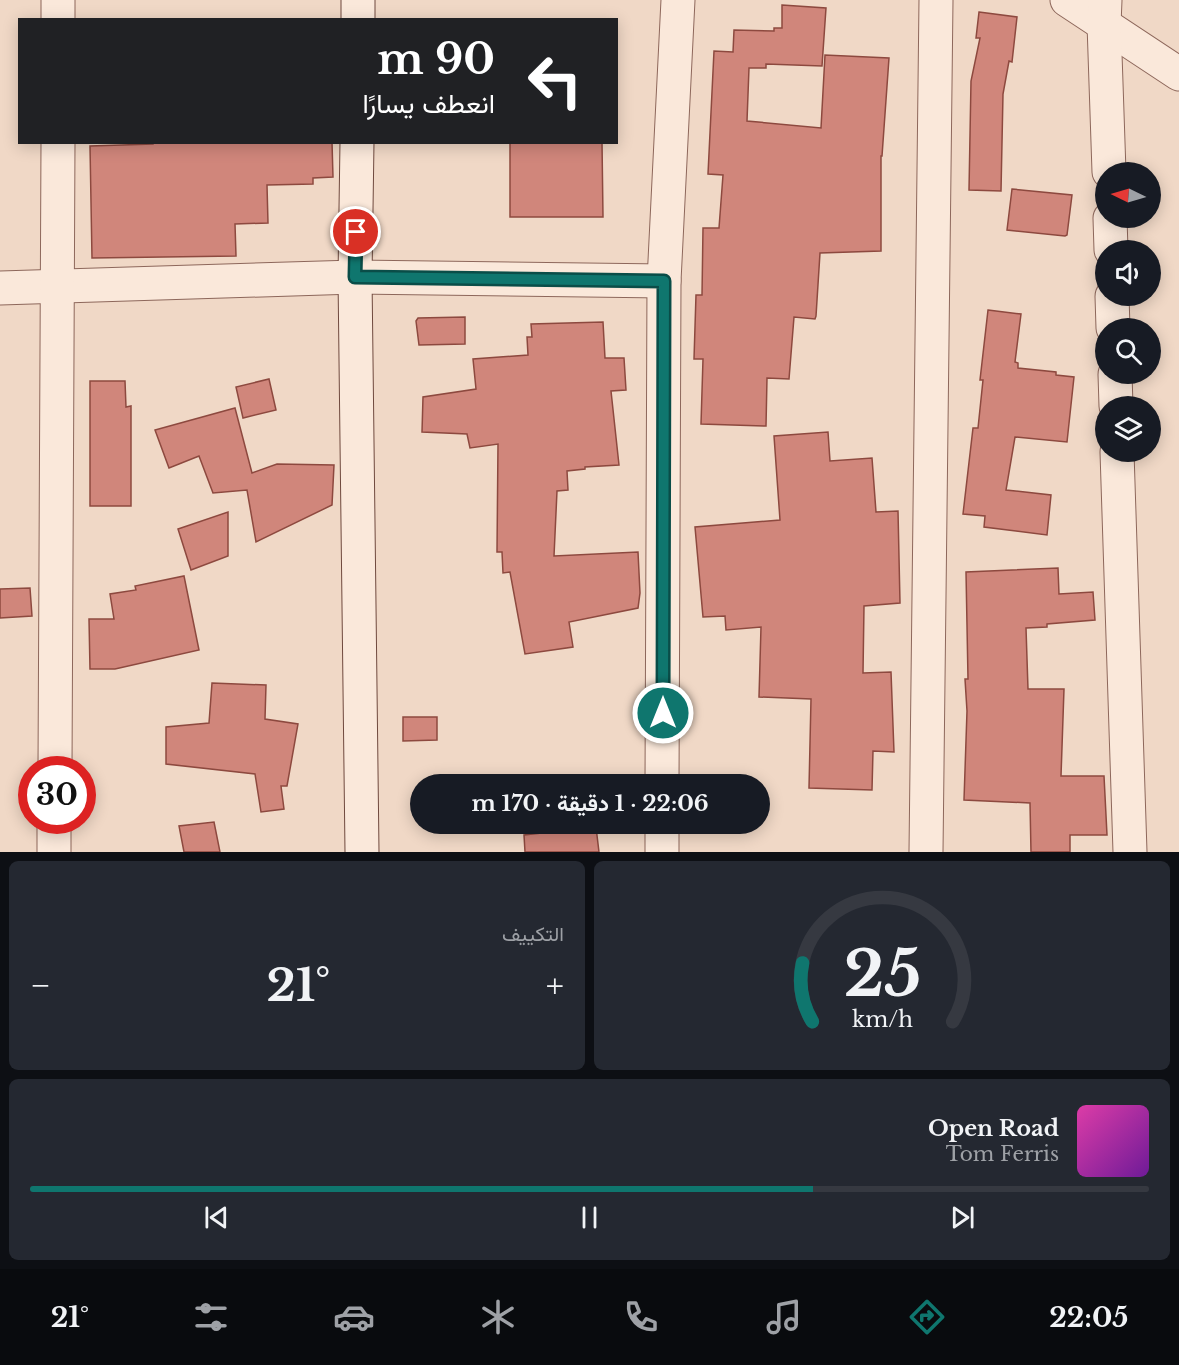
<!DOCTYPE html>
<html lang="ar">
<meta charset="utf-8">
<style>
:root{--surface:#171b24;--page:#242831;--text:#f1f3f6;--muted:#9ea1a6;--line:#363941;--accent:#0f766e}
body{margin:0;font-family:"Libre Baskerville",Vazirmatn,serif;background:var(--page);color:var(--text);direction:rtl;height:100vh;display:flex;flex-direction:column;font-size:22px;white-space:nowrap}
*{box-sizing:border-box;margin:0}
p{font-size:20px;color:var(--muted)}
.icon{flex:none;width:33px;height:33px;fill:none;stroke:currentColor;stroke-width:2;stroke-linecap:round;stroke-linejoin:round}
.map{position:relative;height:852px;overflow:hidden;direction:ltr}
.panel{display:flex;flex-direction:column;gap:9px;padding:9px;background:#0d0f14;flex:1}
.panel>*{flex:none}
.guide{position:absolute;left:18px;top:18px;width:600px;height:126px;border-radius:0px;box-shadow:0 3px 15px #0003;direction:rtl;background:#202124;color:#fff;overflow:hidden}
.needle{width:39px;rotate:275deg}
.buttons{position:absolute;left:1095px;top:162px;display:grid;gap:12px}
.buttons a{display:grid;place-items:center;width:66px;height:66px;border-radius:50%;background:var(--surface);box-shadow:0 3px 15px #0003;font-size:30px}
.speed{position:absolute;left:18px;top:756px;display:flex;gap:12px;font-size:30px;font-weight:700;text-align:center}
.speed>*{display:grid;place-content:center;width:78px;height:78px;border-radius:50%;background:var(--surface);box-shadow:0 3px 15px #0003;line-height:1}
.speed .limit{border:9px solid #d22;background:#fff;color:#111}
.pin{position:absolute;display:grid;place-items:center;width:51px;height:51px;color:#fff;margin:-26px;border:3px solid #fff;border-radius:50%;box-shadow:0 2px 6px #0007}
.me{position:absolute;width:66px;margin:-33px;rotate:0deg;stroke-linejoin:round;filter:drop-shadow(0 0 4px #0008)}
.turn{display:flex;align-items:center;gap:21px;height:126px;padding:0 24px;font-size:27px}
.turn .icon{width:78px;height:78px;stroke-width:2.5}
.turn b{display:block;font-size:42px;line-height:51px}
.big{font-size:45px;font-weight:700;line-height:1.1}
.panel .widget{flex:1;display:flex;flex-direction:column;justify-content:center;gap:9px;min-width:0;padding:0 21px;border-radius:9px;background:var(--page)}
.panel .dial{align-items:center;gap:0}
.dial svg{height:156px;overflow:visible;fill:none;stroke:var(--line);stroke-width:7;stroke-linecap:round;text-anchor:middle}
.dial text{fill:var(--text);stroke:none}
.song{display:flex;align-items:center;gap:18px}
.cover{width:72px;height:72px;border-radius:9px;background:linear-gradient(135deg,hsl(320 70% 55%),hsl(280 70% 35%))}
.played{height:6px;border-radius:3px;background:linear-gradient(90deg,var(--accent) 70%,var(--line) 70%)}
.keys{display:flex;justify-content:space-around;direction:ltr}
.heat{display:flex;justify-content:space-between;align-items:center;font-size:33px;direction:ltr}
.panel .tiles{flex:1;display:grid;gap:9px;grid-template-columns:1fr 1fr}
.widget:last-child{grid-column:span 2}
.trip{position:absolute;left:410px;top:774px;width:360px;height:60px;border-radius:30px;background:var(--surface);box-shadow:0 3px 15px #0003;font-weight:700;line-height:60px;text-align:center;direction:rtl}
.dock{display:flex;height:96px;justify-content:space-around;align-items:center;background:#090b0e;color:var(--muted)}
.dock .icon{width:42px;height:42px}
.dock .active{color:var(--accent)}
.dock b{font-size:27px;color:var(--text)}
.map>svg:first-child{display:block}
.building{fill:#d0867b;stroke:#8d493f;stroke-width:1.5}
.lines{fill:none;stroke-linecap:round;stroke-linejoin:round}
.street-casing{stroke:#8d675b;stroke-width:35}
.secondary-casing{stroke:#6f493e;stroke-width:35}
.street{stroke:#fae8da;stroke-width:33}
.secondary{stroke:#fae8da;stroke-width:33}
.route-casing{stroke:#0a4d48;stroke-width:15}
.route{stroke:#0f766e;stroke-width:10}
</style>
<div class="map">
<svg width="1179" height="852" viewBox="0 0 1179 852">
<rect width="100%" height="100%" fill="#f0d8c6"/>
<g class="building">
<path d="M 782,5 L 826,8 L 822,66 L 766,64 L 766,68 L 749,68 L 747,121 L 821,128 L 825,55 L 889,58 L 882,156 L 881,156 L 881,251 L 820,253 L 816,316 L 815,319 L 794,317 L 789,379 L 767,378 L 766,426 L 701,424 L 703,359 L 694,359 L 696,295 L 702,295 L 703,228 L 719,228 L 723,175 L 708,174 L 714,51 L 733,52 L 734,30 L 774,31 L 774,28 L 782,28 Z"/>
<path d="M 979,12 L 1017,17 L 1012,62 L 1009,61 L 1003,94 L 1001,191 L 969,190 L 971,81 L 980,38 L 976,38 Z"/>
<path d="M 153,142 L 332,142 L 333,177 L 313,178 L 313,184 L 267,185 L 268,223 L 235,224 L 236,256 L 92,258 L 90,146 L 153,144 Z"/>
<path d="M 510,142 L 602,142 L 603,217 L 510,217 Z"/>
<path d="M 1012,189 L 1072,195 L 1067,235 L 1065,236 L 1007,230 Z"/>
<path d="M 988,310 L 1021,314 L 1015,362 L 1018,363 L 1018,368 L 1056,372 L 1056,375 L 1074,377 L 1067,442 L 1015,437 L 1006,490 L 1051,495 L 1047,535 L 984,527 L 985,516 L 963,514 L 973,428 L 978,428 L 983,380 L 980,380 Z"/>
<path d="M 465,317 L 465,344 L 419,345 L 416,321 L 418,318 Z"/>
<path d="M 603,322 L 605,358 L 624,358 L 626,390 L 611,391 L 619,465 L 585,467 L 585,469 L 567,471 L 568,490 L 557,491 L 554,556 L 638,552 L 640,593 L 638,608 L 569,622 L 573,647 L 525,654 L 510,572 L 503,573 L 502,552 L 497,552 L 498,444 L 470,448 L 467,434 L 422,432 L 423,397 L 476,389 L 473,359 L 528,355 L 527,337 L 532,337 L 531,324 Z"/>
<path d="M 269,379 L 276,410 L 243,418 L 236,387 Z"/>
<path d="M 90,381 L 125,381 L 126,407 L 131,406 L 131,506 L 90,506 Z"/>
<path d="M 235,408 L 252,473 L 277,464 L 334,465 L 332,505 L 256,542 L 247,490 L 213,493 L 199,456 L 169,468 L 155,430 Z"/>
<path d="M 828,432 L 830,461 L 872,458 L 876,512 L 898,511 L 900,603 L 864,606 L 863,673 L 891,672 L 894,752 L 873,751 L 872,790 L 809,788 L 811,699 L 759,697 L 761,627 L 726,630 L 725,616 L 703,617 L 695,527 L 780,520 L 774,436 Z"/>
<path d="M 228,512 L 228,556 L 191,570 L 178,529 Z"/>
<path d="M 1058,568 L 1059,594 L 1093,592 L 1095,620 L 1047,624 L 1047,627 L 1026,628 L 1028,689 L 1064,689 L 1061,776 L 1104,776 L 1107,835 L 1070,835 L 1070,852 L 1031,852 L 1030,803 L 964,800 L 967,711 L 965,679 L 968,679 L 966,572 Z"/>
<path d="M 184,576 L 199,650 L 115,669 L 90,669 L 89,619 L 114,619 L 110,594 L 136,590 L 135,586 Z"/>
<path d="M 30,588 L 32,616 L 0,618 L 0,589 Z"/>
<path d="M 212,683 L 266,685 L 265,719 L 298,724 L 287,786 L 281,786 L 284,809 L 261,812 L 255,774 L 166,764 L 166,727 L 209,723 Z"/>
<path d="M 403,717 L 437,717 L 437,740 L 403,741 Z"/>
<path d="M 214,822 L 220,852 L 184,852 L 179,826 Z"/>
<path d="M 596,827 L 599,852 L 525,852 L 524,835 Z"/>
</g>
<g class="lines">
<g class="street-casing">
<g id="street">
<path d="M 58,0 L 58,20"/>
<path d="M 1067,0 L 1179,74"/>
<path d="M 1105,0 L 1104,24 L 1109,172"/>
<path d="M 1110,218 L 1111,250"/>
<path d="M 0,288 L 355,277 L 664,281"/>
<path d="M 1112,296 L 1113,328"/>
<path d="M 1115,374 L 1116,406"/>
<path d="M 1117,452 L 1130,852"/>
<path d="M 55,770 L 58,142"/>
<path d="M 662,784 L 664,281 L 678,0"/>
<path d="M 54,852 L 54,820"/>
<path d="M 662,852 L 662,824"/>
<path d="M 926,852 L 936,0"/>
</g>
</g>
<g class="secondary-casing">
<g id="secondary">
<path d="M 358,20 L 358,0"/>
<path d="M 357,142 L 355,277 L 362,852"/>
</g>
</g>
<use href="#street" class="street"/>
<use href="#secondary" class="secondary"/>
</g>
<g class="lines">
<g class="route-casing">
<path id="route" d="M 356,232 L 355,277 L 664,281 L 663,713"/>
</g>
<use href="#route" class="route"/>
</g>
</svg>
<div class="buttons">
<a><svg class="needle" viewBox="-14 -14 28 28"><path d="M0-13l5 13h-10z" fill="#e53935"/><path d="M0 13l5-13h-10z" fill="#9ea1a6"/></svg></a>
<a><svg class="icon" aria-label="sound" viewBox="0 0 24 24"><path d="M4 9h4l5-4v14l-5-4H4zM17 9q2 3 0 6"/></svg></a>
<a><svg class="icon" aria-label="search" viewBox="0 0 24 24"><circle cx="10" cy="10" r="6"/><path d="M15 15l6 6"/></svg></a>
<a><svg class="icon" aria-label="layers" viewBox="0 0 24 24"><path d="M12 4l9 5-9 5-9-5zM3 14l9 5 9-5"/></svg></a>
</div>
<div class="speed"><div class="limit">30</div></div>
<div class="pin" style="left:356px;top:232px;background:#d93025"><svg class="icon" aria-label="arrive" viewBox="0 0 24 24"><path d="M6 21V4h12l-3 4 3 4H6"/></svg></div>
<svg class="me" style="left:663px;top:713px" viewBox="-20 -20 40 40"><circle r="17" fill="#0f766e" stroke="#fff" stroke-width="3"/><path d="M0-11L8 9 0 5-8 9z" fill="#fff"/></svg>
<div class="trip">22:06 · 1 دقيقة · 170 m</div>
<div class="guide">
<div class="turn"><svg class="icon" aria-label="left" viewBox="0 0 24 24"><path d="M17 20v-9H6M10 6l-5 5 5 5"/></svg><div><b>90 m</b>انعطف يسارًا</div></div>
</div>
</div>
<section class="panel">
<div class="tiles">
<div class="widget dial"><svg viewBox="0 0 100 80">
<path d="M14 69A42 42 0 1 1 86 69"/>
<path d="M14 69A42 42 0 0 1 9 39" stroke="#0f766e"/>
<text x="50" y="56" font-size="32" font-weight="700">25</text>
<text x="50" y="72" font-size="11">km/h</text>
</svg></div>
<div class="widget"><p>التكييف</p>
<div class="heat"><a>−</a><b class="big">21°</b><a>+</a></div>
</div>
<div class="widget">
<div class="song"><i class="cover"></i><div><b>Open Road</b><p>Tom Ferris</p></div></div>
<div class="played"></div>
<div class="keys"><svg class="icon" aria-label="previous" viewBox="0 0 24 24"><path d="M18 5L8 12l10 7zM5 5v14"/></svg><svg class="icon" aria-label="pause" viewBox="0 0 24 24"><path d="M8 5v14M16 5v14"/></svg><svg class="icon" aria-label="next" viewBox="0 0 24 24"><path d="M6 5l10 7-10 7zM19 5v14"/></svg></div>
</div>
</div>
</section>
<nav class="dock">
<b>22:05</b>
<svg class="icon active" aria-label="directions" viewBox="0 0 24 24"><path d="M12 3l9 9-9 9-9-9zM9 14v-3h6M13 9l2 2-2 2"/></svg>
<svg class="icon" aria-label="music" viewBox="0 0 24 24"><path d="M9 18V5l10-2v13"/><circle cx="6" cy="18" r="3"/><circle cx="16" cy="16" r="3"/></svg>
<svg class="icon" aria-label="phone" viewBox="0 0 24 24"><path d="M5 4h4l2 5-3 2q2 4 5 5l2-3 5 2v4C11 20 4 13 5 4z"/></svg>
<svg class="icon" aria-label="climate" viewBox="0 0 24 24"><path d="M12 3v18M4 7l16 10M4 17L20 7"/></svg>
<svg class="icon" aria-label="car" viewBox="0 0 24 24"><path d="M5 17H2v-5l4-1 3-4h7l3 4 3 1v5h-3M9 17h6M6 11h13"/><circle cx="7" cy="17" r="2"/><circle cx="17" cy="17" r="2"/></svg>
<svg class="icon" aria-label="filters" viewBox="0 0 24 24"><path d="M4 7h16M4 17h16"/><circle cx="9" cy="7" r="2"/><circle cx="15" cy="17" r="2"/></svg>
<b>21°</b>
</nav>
